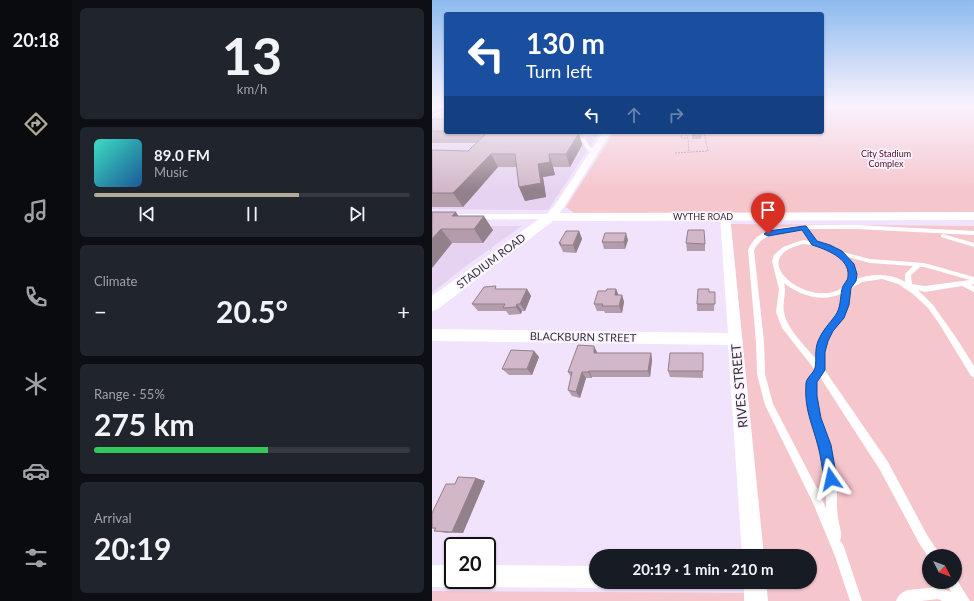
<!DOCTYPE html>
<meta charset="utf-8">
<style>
:root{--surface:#171b24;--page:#20242c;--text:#f1f3f6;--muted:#9ea1a6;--line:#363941;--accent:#b2ac97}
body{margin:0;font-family:Lato,sans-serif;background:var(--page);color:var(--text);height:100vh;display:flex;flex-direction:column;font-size:15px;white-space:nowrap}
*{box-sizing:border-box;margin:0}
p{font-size:13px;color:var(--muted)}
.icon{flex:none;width:22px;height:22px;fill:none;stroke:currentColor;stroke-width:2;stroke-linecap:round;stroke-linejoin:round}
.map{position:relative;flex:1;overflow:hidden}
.details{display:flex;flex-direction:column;gap:8px;padding:8px;background:#0d0f14;width:360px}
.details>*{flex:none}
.top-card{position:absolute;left:12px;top:12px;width:380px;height:122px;border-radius:4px;box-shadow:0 1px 3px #0004;background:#1a4fa0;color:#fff;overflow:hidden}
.needle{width:26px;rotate:132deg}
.controls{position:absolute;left:490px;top:549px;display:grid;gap:8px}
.controls a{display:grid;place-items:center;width:40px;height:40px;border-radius:50%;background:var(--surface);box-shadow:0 1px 3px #0004;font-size:20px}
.speed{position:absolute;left:12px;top:537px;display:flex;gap:8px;font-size:20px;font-weight:700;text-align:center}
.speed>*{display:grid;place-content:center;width:52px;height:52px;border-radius:50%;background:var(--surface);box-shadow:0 1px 3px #0004;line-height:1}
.speed .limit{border:2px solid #111;border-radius:6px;background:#fff;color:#111}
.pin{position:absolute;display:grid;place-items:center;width:34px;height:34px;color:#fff;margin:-41px -17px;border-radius:50% 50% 50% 0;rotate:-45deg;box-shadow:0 0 4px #0007}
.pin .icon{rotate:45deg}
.me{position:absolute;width:44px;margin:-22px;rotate:349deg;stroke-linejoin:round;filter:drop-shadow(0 0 3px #0008)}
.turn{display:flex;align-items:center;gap:14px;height:84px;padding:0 16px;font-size:18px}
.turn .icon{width:52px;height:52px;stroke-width:2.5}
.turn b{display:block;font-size:28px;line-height:34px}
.lanes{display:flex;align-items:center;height:38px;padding:0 16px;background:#0003;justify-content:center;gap:20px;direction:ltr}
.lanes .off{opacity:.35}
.big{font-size:30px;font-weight:700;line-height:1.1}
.details .widget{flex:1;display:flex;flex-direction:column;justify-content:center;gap:6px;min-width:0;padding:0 14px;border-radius:6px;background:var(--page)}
.details .dial{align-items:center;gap:0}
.dial b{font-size:52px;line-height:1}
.song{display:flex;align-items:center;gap:12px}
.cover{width:48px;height:48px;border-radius:6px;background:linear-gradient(135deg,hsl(170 70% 55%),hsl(210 70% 35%))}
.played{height:4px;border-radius:2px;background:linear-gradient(90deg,var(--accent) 65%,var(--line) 65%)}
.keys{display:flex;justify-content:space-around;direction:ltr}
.heat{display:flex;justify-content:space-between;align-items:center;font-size:22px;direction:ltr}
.charge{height:6px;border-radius:3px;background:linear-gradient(90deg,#34c759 55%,var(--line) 0)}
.trip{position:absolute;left:157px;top:549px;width:228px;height:40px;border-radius:20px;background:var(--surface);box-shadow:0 1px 3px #0004;font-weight:700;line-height:40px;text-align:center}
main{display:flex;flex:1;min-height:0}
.tab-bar{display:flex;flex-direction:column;width:72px;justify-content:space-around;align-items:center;background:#090b0e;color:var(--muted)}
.tab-bar .icon{width:28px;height:28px}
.tab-bar .active{color:var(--accent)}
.tab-bar b{font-size:18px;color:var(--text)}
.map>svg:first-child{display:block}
.built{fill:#e6d3f1}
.green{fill:#f6c6cd;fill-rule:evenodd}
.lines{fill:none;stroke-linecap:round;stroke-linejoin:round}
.path{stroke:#9c92a4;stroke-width:1;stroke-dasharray:2 1;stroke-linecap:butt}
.service{fill:#fff;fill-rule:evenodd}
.minor{fill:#fff;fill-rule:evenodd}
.tertiary{fill:#fff;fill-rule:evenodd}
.rail{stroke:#57515d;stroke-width:1.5;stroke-dasharray:1 2;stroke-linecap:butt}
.wall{fill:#b49dab}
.shaded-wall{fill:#92808b}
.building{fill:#d1b7c7;stroke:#92808b}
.route{fill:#1a73e8;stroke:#114b97}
.labels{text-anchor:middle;stroke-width:3.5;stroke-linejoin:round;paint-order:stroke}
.far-park-label{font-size:9px;fill:#580b24;stroke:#faf4fe}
.far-street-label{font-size:9px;fill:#353039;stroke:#faf4fe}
.street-label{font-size:11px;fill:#353039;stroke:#faf4fe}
.near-street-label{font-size:13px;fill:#353039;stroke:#faf4fe}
</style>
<main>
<nav class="tab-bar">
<b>20:18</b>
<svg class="icon active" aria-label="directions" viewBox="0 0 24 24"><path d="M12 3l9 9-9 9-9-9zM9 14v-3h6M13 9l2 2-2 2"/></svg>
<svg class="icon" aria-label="music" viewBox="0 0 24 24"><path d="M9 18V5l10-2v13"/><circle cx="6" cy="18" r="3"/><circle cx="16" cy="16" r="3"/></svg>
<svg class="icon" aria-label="phone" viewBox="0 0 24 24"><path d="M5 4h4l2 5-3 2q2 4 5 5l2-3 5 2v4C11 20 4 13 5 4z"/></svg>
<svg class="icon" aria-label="climate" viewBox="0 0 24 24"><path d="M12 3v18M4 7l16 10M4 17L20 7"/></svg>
<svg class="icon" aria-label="car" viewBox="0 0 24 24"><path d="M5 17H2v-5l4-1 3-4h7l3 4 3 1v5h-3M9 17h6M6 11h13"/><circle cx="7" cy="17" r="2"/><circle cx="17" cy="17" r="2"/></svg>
<svg class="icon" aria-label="filters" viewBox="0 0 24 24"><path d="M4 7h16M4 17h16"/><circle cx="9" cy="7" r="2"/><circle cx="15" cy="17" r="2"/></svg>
</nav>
<section class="details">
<div class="widget dial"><b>13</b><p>km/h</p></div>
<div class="widget">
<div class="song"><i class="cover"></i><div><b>89.0 FM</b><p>Music</p></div></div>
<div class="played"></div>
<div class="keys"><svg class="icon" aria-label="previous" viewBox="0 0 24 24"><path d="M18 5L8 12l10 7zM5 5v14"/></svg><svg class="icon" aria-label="pause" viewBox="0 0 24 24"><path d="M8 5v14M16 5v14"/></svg><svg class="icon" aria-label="next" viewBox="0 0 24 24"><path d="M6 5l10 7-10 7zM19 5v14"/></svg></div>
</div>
<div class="widget"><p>Climate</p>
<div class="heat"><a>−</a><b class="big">20.5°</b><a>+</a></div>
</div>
<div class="widget"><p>Range · 55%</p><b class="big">275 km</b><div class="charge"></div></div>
<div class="widget"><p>Arrival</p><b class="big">20:19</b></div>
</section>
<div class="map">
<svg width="542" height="601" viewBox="0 0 542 601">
<rect width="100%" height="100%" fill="#f2e3fc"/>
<g class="built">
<path d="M 14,110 L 14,132 L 167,133 L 116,210 L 0,209 L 0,118 Z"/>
<path d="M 0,226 L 90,226 L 34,266 L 0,293 Z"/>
</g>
<g class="green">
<path d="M 390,106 L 535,106 L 542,110 L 542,213 L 143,214 L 134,207 L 182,132 L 390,132 Z"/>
<path d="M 299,224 L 542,226 L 542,601 L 0,601 L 0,591 L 334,593 L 333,582 L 378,582 L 378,556 L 331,556 ZM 497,556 L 523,556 L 523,582 L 497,582 Z"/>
</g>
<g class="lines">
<g class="path">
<path d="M 250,132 L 249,138 L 256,138"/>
<path d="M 253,132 L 256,138 L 257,153"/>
<path d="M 243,153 L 276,151 L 272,132"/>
</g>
<g class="service">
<path d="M 140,135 L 153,139 L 158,147 L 163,151 L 163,153 C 156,153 153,147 150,141 L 140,137 Z"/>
<path d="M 384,225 L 424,225 L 542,231 L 542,235 L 424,229 L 376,229 L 384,242 L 403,247 L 411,252 L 438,259 L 492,263 L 542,277 L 542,284 L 539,285 L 542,286 L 542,292 L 530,286 L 493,292 L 486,290 L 501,305 L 525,339 L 542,366 L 542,377 L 539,376 L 508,325 L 496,308 L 481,294 L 466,284 L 450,279 L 430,282 L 418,289 C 416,299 415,311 410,320 C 405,327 398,332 395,341 C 391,350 392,360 392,369 L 456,462 L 495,535 L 509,556 L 497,556 L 497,558 L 487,543 L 448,470 L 388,377 C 376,394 391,426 397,445 C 400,455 402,467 404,478 C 406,491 404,504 406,518 C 407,525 411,534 408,541 L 410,543 L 412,547 L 430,601 L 418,601 L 403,556 L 381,503 L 333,405 L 325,374 L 324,342 L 316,250 C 318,245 321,241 325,237 C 339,226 367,226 384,225 ZM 370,230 L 377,241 L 371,240 L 365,242 L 351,247 L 342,255 L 340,261 L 347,289 L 344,312 L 350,328 L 383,370 L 376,381 L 375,396 L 378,418 L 387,445 L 394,479 L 394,509 L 389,496 L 341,404 L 333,374 L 332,342 L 322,250 C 331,232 352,231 370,230 ZM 371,244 C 380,245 389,246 398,250 C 416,258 427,281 404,291 C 372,304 313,258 371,244 ZM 416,257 L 438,263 L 481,266 L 473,274 L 473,282 C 459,273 438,273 423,280 C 424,271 421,264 416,257 ZM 488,267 L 492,267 L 538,280 L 493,286 L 480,284 L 479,275 ZM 352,283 C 369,296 390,303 411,293 C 409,301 408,311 403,317 C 401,321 397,323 395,327 C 388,337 384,347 384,359 C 374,347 354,328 352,312 C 350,302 355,293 352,283 Z"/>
<path d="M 511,234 L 542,243 L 542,247 L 509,237 L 509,235 Z"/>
<path d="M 523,577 L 538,601 L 510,601 L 506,599 L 489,601 L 464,601 C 466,595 470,592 476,590 L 506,587 L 519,592 L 514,582 L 523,582 Z"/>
</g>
<g class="minor">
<path d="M 171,132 L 179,132 L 132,207 L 122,219 L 0,220 L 0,214 L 115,214 L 123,205 Z"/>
<path d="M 293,214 L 298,217 L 332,556 L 310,556 L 296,345 L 0,341 L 0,329 L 296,333 L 288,217 Z"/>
<path d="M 0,565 L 21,565 L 21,580 L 31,580 L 29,584 L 21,587 L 0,587 Z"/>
<path d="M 55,565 L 164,566 L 164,582 L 173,582 L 172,585 L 164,588 L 55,587 L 47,584 L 45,580 L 55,580 Z"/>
<path d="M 312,582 L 334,582 L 336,601 L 312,601 Z"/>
</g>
<path class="tertiary" d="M 542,212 L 542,220 L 121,221 L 6,309 L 0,311 L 0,296 L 114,214 L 118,213 Z"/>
<path class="rail" d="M 0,114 L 14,107"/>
</g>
<g class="wall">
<path d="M 0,119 L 14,119 L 14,132 L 147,133 L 150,145 L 138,167 L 121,167 L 123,175 L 111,177 L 114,197 L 93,201 L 87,187 L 85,167 L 66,167 L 31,207 L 0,207 L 0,150 L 36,151 L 45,143 L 0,143 Z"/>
<path d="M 260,132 L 270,132 L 269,139 L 260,139 Z"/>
<path d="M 0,212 L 26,216 L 61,230 L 51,243 L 20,243 L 0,268 Z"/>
<path d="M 147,231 L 150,239 L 144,253 L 131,252 L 127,243 Z"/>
<path d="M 196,240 L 193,249 L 172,249 L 170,242 Z"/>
<path d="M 254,243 L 273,244 L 273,251 L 255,251 Z"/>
<path d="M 66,289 L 95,289 L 99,296 L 93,311 L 90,311 L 89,314 L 77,315 L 74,311 L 46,311 L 40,304 Z"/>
<path d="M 184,289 L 186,295 L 190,295 L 192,302 L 190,313 L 173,313 L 172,311 L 165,311 L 162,304 L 174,291 Z"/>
<path d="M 277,292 L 283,292 L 282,311 L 265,311 L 265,304 Z"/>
<path d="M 102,351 L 107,357 L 100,375 L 77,375 L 70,369 Z"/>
<path d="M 165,352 L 165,353 L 219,353 L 220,360 L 218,377 L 160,377 L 160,378 L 154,378 L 148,398 L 140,396 L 136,390 L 139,377 L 136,372 Z"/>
<path d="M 271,353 L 271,378 L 238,377 L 236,371 Z"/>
<path d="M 44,478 L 53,481 L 31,533 L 14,533 L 2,531 L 3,529 L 0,528 L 0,513 L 23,484 Z"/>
</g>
<g class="shaded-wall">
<path d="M 49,132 L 65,132 L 55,143 Z"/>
<path d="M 147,133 L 150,145 L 138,167 L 134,154 Z"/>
<path d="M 59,154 L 66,167 L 31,207 L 21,193 Z"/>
<path d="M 117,154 L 121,167 L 123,175 L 111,177 L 114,197 L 93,201 L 87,187 L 106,164 Z"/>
<path d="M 24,212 L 33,226 L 20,216 Z"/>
<path d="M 52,216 L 61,230 L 51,243 L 42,229 Z"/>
<path d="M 9,229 L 20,243 L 0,268 L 0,239 Z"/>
<path d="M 147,231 L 150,239 L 144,253 L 141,245 Z"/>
<path d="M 194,233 L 196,240 L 193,249 L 192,242 Z"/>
<path d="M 95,289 L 99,296 L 93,311 L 88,304 Z"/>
<path d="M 184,289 L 187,296 L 183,295 Z"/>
<path d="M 190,295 L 192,302 L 190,313 L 187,306 Z"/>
<path d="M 85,304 L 90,311 L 89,314 L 84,307 Z"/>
<path d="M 162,346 L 165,352 L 165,360 L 162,353 Z"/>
<path d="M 102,351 L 107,357 L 100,375 L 95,369 Z"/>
<path d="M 219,353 L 220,360 L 218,377 L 216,371 Z"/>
<path d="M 157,371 L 160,377 L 160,378 L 156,372 Z"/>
<path d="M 150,372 L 154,378 L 148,398 L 144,392 Z"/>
<path d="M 44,478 L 53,481 L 31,533 L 20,532 Z"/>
</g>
<g class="building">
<rect x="0" y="119" width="14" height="12"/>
<path d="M 56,132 L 147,133 L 134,154 L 117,154 L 118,162 L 106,164 L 109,183 L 87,187 L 83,154 L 59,154 L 21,193 L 0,193 L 0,150 L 36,151 Z"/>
<path d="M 0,212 L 24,212 L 20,216 L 52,216 L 42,229 L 9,229 L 0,239 Z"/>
<path d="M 256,230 L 272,230 L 273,244 L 254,243 Z"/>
<path d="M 134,231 L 147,231 L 141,245 L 128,245 L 129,243 L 127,243 Z"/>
<path d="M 173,233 L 194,233 L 192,242 L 170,242 Z"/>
<path d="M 64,286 L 63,289 L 95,289 L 88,304 L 85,304 L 84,307 L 71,308 L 73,304 L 40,304 L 52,287 Z"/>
<path d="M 175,289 L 184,289 L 183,295 L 190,295 L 187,306 L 170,306 L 171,304 L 162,304 L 166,291 L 174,291 Z"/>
<path d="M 266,289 L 277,289 L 277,292 L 283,292 L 283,304 L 265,304 Z"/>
<path d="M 146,345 L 162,346 L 162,353 L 219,353 L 216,371 L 157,371 L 156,372 L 150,372 L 144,392 L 136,390 L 140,372 L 136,372 Z"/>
<path d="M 79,350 L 102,351 L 95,369 L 70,369 Z"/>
<path d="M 238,353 L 271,353 L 271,371 L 236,371 Z"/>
<path d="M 26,477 L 44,478 L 20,532 L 2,531 L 4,528 L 0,528 L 0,513 L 14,484 L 23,484 Z"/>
</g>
<linearGradient id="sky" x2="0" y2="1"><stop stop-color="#8cbbee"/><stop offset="0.55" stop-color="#f9f2fe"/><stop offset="1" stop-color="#f9f2fe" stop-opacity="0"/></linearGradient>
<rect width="542" height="191" fill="url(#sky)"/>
<path class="route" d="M 372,226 L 374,226 L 385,241 L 398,245 L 410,251 L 422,264 L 425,274 L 424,281 L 419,288 L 417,305 L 412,318 L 401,331 L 396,341 L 393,352 L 393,370 L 385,382 L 385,396 L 389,418 L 399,445 L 405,479 L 403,484 L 399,486 L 394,484 L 392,479 C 390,468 389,457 386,446 C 380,423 372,409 374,383 C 375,377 381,374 383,368 C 385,358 382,352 386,341 C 390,331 397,324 403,316 C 409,308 408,298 410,289 C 411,284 416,281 416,276 C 418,258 393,249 380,245 L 370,230 L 336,236 L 332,234 L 336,231 Z"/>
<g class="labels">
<g class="far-park-label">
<text x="454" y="157">City Stadium<tspan x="454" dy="10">Complex</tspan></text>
</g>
<g class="far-street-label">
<text x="271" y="220">WYTHE ROAD</text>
</g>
<g class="street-label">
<text transform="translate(59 261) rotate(-37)" y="4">STADIUM ROAD</text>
<text transform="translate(151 337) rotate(1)" y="4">BLACKBURN STREET</text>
</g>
<g class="near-street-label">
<text transform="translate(307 386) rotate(-95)" y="5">RIVES STREET</text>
</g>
</g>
</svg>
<div class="controls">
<a><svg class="needle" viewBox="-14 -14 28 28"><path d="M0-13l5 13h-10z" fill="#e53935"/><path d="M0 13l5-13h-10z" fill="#9ea1a6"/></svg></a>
</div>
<div class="speed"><div class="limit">20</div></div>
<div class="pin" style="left:336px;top:234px;background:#d93025"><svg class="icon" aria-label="arrive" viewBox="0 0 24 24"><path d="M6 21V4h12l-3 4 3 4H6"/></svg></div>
<svg class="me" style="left:399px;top:479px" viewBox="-20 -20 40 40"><path d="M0-17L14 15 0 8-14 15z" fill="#1a73e8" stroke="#fff" stroke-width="4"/></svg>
<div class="trip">20:19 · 1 min · 210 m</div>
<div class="top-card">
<div class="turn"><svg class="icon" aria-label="left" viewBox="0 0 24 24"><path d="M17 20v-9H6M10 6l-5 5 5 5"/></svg><div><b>130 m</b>Turn left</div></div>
<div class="lanes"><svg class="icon" aria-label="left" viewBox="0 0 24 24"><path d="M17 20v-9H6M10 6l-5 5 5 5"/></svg><svg class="icon off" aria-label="ahead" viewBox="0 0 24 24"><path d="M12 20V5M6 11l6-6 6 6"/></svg><svg class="icon off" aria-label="right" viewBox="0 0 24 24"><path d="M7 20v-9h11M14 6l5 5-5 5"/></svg></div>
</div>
</div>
</main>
